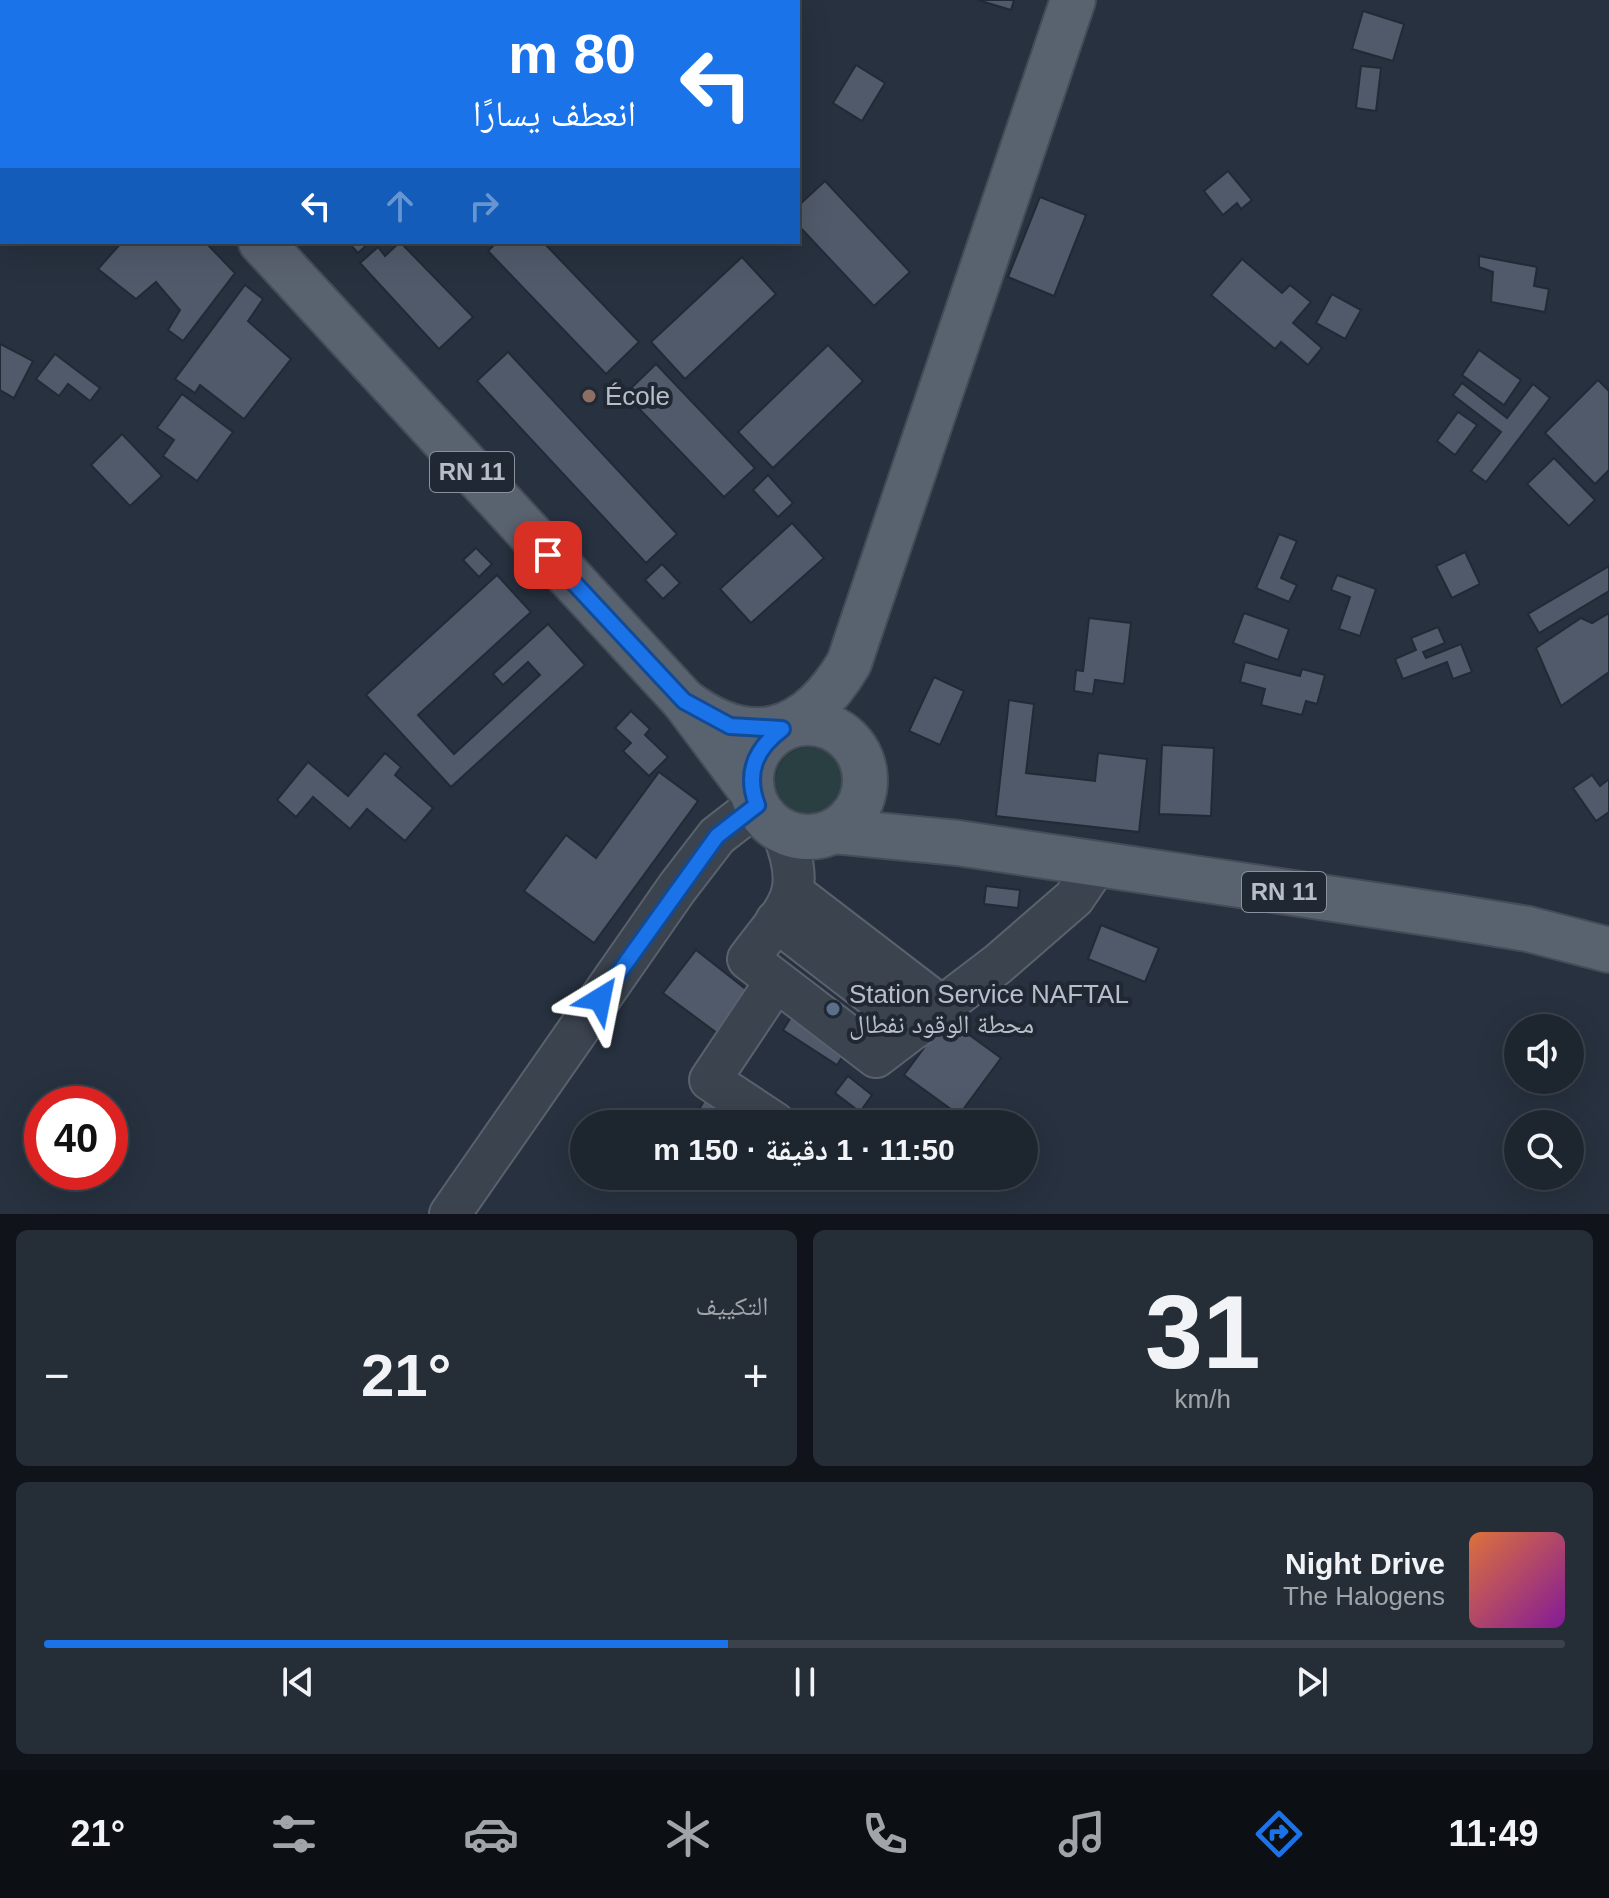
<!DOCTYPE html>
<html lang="ar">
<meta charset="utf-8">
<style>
:root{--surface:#1d252f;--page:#252d37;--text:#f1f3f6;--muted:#a0a5aa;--line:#3b424b;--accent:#1a73e8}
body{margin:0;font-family:Arial,"Noto Naskh Arabic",sans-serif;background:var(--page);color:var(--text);direction:rtl;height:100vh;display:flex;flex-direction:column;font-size:30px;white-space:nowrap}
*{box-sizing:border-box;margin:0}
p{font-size:26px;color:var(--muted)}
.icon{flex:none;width:44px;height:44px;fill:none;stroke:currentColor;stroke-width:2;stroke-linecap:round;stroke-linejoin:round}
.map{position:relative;height:1214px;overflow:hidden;direction:ltr}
.details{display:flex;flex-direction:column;gap:16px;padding:16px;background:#10141a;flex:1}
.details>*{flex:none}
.hud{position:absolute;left:0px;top:0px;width:800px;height:244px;box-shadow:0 8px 32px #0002,0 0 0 2px var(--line);direction:rtl;background:#1a73e8;color:#fff;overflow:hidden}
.tools{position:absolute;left:1504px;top:1014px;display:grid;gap:16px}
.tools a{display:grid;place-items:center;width:80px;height:80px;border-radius:50%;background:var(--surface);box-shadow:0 8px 32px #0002,0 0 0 2px var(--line);font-size:40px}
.speed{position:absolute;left:24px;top:1086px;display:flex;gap:16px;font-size:40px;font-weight:700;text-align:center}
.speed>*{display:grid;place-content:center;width:104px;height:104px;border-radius:50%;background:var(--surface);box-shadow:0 8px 32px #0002,0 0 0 2px var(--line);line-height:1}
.speed .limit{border:12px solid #d22;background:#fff;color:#111}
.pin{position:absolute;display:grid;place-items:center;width:68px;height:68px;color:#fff;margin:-34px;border-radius:16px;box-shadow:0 4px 12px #0006}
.me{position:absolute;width:88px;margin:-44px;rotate:35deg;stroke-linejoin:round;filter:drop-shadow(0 0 6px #0008)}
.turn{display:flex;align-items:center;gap:28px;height:168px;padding:0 32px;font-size:36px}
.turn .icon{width:104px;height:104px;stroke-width:2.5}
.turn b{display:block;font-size:56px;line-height:68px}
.lanes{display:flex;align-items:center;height:76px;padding:0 32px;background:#0003;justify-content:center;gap:40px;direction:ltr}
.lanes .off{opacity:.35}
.big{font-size:60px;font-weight:700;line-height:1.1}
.details .tile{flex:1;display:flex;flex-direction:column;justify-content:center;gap:12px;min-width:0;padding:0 28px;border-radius:12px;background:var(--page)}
.details .dial{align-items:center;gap:0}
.dial b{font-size:104px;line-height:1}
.song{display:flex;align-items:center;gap:24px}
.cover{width:96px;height:96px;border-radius:12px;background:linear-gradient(135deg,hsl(20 70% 55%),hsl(290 70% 35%))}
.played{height:8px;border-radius:4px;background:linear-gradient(90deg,var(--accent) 45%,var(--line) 45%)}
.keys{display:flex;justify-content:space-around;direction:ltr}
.heat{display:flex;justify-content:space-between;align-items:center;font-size:44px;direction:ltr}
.details .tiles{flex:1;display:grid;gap:16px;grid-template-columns:1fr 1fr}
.tile:last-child{grid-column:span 2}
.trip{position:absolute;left:570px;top:1110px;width:468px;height:80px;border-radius:40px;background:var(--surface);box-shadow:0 8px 32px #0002,0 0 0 2px var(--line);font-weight:700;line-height:80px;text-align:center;direction:rtl}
.tab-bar{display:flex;height:128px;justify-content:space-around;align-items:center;background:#0c0f13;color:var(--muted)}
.tab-bar .icon{width:56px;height:56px}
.tab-bar .current{color:var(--accent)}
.tab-bar b{font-size:36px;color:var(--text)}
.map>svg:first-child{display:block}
.green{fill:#2a3f41}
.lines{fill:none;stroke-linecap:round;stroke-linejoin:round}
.stream{stroke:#3e4f67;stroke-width:8}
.building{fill:#505a6a;stroke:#222a36;stroke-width:2}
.minor-casing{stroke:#59616c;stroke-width:44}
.major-casing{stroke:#444c58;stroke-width:48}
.minor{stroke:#3b434f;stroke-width:40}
.major{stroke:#59626f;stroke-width:44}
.route-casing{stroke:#114b97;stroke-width:20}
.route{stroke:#1a73e8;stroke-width:14}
.education-dot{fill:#8d6e63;stroke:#202834;stroke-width:3}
.service-dot{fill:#5c6f8a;stroke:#202834;stroke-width:3}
.labels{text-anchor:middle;stroke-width:8;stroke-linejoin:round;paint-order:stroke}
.shield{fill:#202834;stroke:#8a919c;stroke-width:2}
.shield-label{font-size:24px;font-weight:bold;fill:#b7bec9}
.poi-label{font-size:26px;fill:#b7bec9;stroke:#202834;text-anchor:start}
</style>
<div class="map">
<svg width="1609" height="1214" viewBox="0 0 1609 1214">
<rect width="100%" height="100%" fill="#27313f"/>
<circle class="green" cx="810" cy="782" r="35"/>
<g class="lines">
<path class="stream" d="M 0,55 L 2,52"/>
</g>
<g class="building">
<path d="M 516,0 L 581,0 L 514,2 Z"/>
<path d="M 978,0 L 1014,0 L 1011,10 Z"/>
<path d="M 1363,11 L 1404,24 L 1393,61 L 1352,49 Z"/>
<path d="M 856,65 L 885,83 L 862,121 L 833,103 Z"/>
<path d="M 1361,66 L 1381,68 L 1376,111 L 1356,108 Z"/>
<path d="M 1228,171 L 1252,200 L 1241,209 L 1237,203 L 1223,215 L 1204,191 Z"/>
<path d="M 825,181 L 910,272 L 874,306 L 798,225 L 798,206 Z"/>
<path d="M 1040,197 L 1086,215 L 1054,296 L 1008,277 Z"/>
<path d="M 122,242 L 205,242 L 235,273 L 183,341 L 168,330 L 180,310 L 156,282 L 136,299 L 98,269 Z"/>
<path d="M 348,242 L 370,242 L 358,253 Z"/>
<path d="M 400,242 L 473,317 L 439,349 L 360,263 L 378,247 L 385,256 Z"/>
<path d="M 497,242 L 543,242 L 639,342 L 606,374 L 488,251 Z"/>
<path d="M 1479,256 L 1537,267 L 1534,286 L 1549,289 L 1545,312 L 1491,302 L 1493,272 L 1479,267 Z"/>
<path d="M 742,257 L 776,294 L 685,379 L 651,342 Z"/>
<path d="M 1242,259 L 1282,293 L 1290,285 L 1311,302 L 1293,323 L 1322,348 L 1308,365 L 1281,342 L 1275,349 L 1211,295 Z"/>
<path d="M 245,285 L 263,299 L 248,321 L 291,359 L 244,419 L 200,385 L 195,393 L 175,379 Z"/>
<path d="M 1332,294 L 1361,310 L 1345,339 L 1316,323 Z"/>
<path d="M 0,344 L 33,361 L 14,398 L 0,390 Z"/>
<path d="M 828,345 L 863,381 L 773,468 L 738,432 Z"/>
<path d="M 1479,350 L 1521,380 L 1504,405 L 1462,375 Z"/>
<path d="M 508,352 L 677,534 L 646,563 L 477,381 Z"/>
<path d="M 55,354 L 100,388 L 90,401 L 68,384 L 59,396 L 36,379 Z"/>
<path d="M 656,364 L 755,468 L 724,497 L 625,394 Z"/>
<path d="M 1598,380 L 1609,391 L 1609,470 L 1595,484 L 1545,433 Z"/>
<path d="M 1462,383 L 1507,418 L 1533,384 L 1550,398 L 1486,482 L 1471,471 L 1501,432 L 1453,395 Z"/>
<path d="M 182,394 L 233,432 L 197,481 L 163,456 L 174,440 L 157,428 Z"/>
<path d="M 1458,412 L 1477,425 L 1455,455 L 1437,441 Z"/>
<path d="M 122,434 L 162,476 L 130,506 L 91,465 Z"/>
<path d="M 1554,458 L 1595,500 L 1569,526 L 1527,484 Z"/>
<path d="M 768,475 L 793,503 L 778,517 L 753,490 Z"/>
<path d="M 792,523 L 824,558 L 751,623 L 720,589 Z"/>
<path d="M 1279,534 L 1297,541 L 1281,578 L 1297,585 L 1289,602 L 1256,588 Z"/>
<path d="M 476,548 L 492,564 L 479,577 L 463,560 Z"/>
<path d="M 1465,552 L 1480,584 L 1452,598 L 1436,566 Z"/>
<path d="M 662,564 L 680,583 L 663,599 L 645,580 Z"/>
<path d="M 1609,566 L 1609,591 L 1539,633 L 1528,614 Z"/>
<path d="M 497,575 L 531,612 L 418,715 L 454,754 L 540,675 L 528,662 L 503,685 L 493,674 L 548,624 L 585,665 L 451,787 L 366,695 Z"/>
<path d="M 1337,575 L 1376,589 L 1360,636 L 1339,629 L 1350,597 L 1331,590 Z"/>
<path d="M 1244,613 L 1289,629 L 1278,660 L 1233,643 Z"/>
<path d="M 1609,613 L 1609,672 L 1561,706 L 1536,648 L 1581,618 L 1592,623 Z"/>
<path d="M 1089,618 L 1131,623 L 1124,684 L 1095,680 L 1093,694 L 1074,691 L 1076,670 L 1083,671 Z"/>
<path d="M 1438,627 L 1445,643 L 1423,652 L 1426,658 L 1461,644 L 1472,672 L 1453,679 L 1447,662 L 1403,679 L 1395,659 L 1416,650 L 1411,638 Z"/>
<path d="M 1245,662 L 1300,676 L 1302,669 L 1325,675 L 1317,704 L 1306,701 L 1302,715 L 1261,705 L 1265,689 L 1240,682 Z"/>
<path d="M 934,677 L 964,691 L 940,745 L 909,731 Z"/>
<path d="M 1009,700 L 1034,704 L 1026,773 L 1095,781 L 1098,753 L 1147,759 L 1139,832 L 996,816 Z"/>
<path d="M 631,711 L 650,729 L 645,735 L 668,757 L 649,776 L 623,751 L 631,743 L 615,728 Z"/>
<path d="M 1162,745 L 1214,748 L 1211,816 L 1159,814 Z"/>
<path d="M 385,753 L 401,767 L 395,775 L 433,808 L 405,841 L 367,809 L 350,829 L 313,797 L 296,817 L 277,800 L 308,762 L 348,796 Z"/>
<path d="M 659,772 L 698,801 L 594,943 L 524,891 L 566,835 L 596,858 Z"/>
<path d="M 1592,775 L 1600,786 L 1609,779 L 1609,812 L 1596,821 L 1573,788 Z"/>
<path d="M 986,886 L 1020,890 L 1018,908 L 984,904 Z"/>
<path d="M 1101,925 L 1159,948 L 1145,982 L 1088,959 Z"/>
<path d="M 696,950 L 752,994 L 721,1036 L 663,993 Z"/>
<path d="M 795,1011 L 849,1046 L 837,1065 L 783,1030 Z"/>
<path d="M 946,1018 L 1001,1058 L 959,1115 L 904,1075 Z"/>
<path d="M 848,1076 L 872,1095 L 860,1112 L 835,1093 Z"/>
<path d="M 709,1093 L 756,1124 L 711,1124 L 696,1114 Z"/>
</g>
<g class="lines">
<g class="minor-casing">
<g id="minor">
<path d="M 782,831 C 809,897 786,907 748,959 L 876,1057 L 998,964 L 1074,898 L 1097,864"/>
<path d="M 795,894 L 941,1006"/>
<path d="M 776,921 L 915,1028"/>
<path d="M 775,1123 L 710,1080 L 776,981"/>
<path d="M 450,1214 L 677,888 L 717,836 L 757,805"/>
</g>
</g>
<g class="major-casing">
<g id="major">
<path d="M 39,0 L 40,2"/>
<path d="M 261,242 L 684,701 L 752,792"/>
<path d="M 684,701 C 752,752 807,734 849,663 L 1073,0"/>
<circle cx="808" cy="780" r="57"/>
<path d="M 834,831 L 958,843 L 1454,917 L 1528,929 L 1609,950"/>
</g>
</g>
<use href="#minor" class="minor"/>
<use href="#major" class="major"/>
</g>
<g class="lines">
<g class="route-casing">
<path id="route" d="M 548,555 L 684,701 L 730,726 L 782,729 C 755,749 745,773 757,805 L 717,836 L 600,999"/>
</g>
<use href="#route" class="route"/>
</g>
<circle class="education-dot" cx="589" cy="396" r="8"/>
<circle class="service-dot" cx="833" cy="1009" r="8"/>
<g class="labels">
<g class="shield">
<rect x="430" y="452" width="84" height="40" rx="6"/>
<rect x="1242" y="872" width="84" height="40" rx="6"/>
</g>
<g class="shield-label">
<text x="472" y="480">RN 11</text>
<text x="1284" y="900">RN 11</text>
</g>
<g class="poi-label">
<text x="605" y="405">École</text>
<text x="849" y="1003">Station Service NAFTAL<tspan x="849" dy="30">محطة الوقود نفطال</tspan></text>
</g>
</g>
</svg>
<div class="tools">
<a><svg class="icon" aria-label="sound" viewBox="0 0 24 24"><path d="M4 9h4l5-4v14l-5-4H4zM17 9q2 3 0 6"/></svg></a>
<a><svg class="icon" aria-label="search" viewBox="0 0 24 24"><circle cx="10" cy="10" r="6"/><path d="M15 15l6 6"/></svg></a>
</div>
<div class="speed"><div class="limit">40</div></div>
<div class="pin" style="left:548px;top:555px;background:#d93025"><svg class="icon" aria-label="arrive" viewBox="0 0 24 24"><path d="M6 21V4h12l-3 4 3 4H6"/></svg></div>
<svg class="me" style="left:600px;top:999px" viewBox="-20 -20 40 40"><path d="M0-17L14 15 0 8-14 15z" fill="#1a73e8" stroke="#fff" stroke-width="4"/></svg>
<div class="trip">11:50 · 1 دقيقة · 150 m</div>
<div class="hud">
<div class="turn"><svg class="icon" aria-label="left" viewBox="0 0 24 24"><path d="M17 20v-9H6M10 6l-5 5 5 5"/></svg><div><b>80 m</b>انعطف يسارًا</div></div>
<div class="lanes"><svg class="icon" aria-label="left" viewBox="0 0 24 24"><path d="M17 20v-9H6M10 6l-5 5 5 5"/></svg><svg class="icon off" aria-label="ahead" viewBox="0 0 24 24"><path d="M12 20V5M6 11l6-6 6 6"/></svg><svg class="icon off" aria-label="right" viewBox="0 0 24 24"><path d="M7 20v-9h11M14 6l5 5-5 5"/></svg></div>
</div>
</div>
<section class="details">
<div class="tiles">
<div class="tile dial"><b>31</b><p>km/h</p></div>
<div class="tile"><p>التكييف</p>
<div class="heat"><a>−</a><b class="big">21°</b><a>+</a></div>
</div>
<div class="tile">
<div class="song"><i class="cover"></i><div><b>Night Drive</b><p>The Halogens</p></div></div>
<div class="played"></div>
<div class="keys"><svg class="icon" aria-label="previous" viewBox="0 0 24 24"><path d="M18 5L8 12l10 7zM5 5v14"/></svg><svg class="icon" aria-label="pause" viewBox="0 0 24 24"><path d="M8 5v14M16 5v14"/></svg><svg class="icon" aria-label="next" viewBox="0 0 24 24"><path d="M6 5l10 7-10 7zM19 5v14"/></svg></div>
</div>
</div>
</section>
<nav class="tab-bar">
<b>11:49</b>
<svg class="icon current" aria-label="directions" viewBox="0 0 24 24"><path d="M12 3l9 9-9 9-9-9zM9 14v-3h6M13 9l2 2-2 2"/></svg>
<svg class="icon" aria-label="music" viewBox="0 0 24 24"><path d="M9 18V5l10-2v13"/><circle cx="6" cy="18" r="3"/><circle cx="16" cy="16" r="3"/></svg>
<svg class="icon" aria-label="phone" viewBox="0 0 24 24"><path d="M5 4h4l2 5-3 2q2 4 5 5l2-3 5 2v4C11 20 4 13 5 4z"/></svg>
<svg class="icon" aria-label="climate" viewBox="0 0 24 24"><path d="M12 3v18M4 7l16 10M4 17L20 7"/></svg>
<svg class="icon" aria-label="car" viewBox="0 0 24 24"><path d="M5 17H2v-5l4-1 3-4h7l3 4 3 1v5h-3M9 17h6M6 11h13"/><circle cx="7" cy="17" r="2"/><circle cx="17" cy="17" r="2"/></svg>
<svg class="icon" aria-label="filters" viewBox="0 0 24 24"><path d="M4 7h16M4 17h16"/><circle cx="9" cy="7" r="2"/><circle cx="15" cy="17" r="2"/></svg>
<b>21°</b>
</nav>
